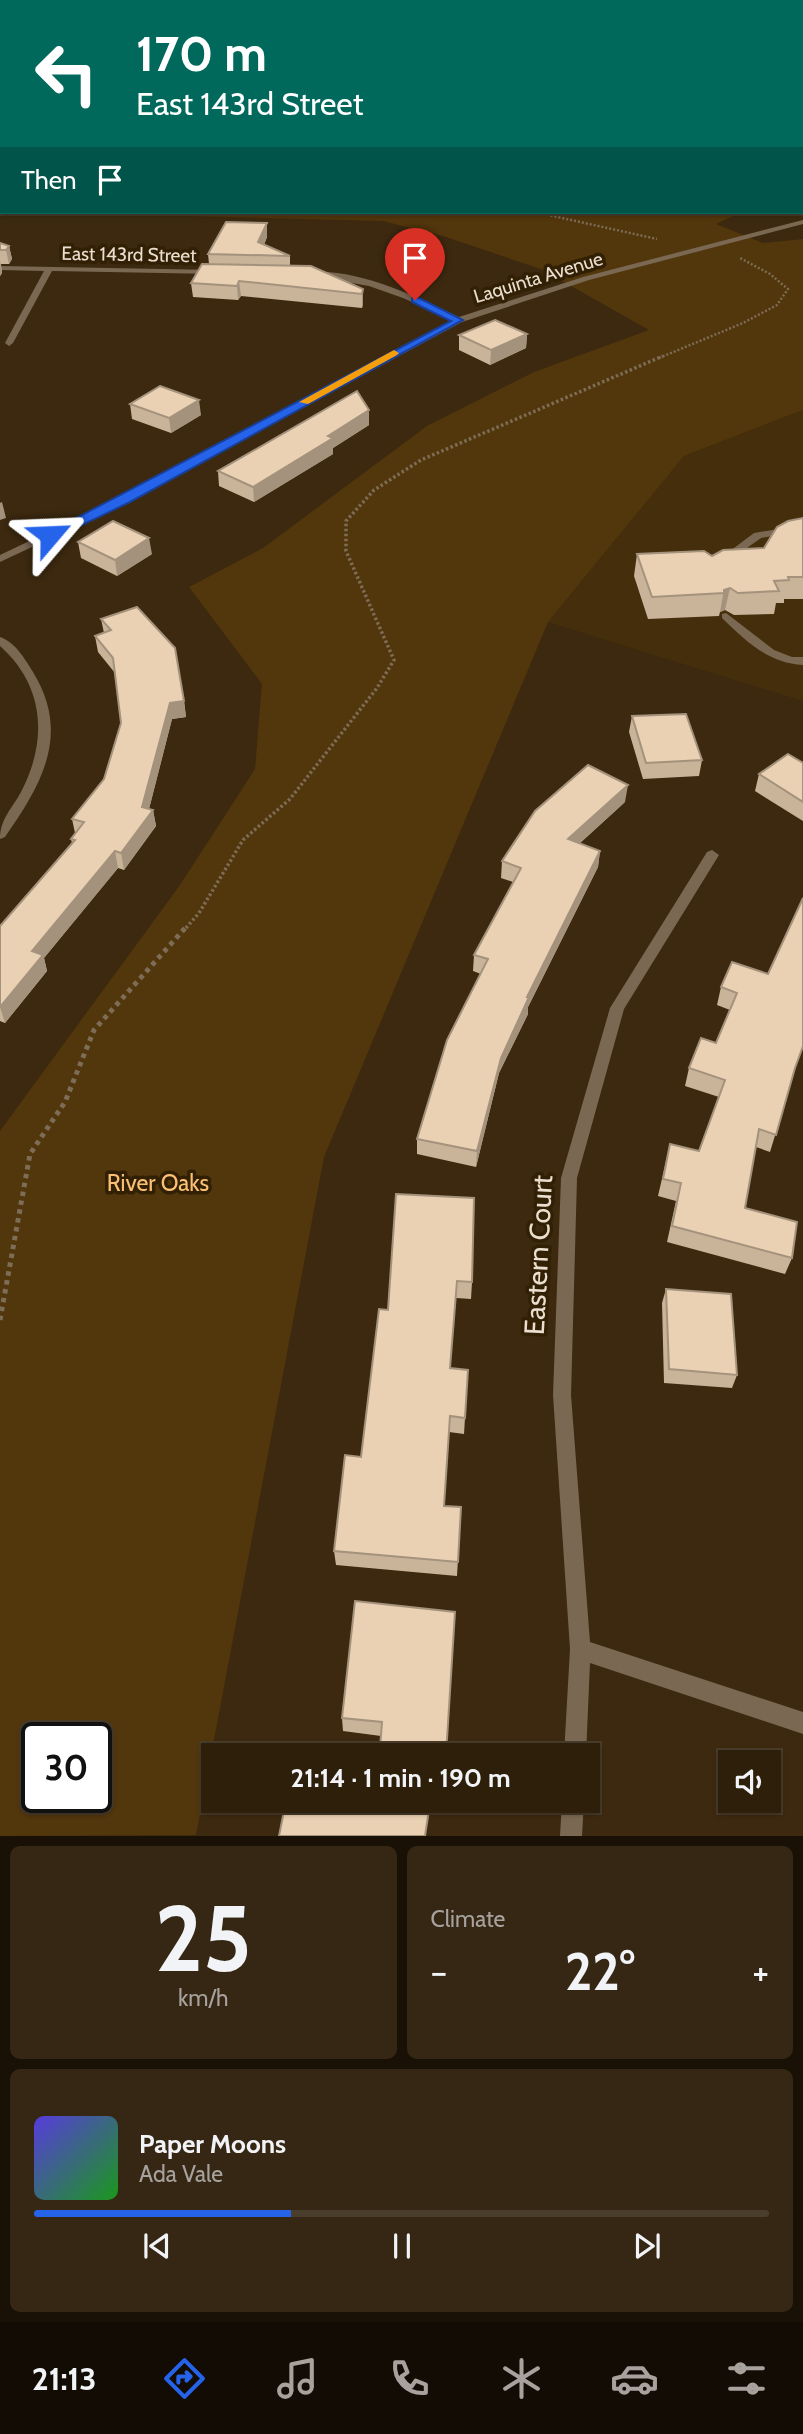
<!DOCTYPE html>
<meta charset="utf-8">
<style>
:root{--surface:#2e1f0b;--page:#362714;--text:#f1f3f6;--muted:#a7a29d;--line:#493d2c;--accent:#2563eb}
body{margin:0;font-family:Cabin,sans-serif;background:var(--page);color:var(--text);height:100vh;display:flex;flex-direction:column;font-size:26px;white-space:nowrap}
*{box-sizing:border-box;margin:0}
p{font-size:23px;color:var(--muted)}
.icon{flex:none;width:38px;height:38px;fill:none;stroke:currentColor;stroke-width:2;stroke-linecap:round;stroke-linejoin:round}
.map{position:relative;height:1836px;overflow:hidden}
.panel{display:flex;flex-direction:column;gap:10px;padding:10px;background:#191106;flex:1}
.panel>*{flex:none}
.top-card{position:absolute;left:0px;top:0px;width:803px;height:214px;box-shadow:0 2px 5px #0004,0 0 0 2px var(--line);background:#00695c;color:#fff;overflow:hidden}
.fabs{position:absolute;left:718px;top:1750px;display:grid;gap:14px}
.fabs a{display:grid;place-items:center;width:63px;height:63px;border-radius:0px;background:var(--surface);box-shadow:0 2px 5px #0004,0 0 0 2px var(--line);font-size:35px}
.speed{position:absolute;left:21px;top:1722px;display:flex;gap:14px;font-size:35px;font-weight:700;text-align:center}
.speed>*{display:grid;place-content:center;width:91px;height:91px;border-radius:50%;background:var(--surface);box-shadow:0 2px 5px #0004,0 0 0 2px var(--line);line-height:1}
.speed .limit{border:4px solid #111;border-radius:10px;background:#fff;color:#111}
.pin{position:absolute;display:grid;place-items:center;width:60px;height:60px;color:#fff;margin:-72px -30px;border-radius:50% 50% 50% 0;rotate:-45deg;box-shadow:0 0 7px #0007}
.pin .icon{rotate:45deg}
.me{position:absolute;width:77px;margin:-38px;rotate:64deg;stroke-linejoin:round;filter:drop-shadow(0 0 5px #0008)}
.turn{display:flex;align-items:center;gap:24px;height:147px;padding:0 21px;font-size:32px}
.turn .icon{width:91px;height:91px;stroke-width:2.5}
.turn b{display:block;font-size:49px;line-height:60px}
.then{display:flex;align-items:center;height:66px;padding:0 21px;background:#0003;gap:14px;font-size:26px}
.big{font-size:52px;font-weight:800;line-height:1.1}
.panel .tile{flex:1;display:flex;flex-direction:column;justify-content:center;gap:10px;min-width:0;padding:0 24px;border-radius:10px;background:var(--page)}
.panel .dial{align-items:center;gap:0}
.dial b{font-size:91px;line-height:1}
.song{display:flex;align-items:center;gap:21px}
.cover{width:84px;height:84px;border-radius:10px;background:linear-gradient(135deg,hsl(250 70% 55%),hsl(120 70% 35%))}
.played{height:7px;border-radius:4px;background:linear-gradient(90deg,var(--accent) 35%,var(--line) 35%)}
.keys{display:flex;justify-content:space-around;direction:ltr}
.heat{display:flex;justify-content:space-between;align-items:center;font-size:38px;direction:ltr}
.panel .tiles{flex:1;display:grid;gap:10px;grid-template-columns:1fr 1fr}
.tile:last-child{grid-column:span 2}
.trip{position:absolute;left:201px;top:1743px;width:399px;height:70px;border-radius:0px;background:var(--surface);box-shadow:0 2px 5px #0004,0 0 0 2px var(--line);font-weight:800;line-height:70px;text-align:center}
.dock{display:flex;height:112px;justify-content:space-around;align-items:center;background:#120c04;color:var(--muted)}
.dock .icon{width:49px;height:49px}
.dock .current{color:var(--accent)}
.dock b{font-size:32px;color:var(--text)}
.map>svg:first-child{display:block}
.built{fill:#452e0b}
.green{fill:#52360c;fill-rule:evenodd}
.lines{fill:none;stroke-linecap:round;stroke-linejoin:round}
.river{fill:#6d480d;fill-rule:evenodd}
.path-far3{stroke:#7d6c56;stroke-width:2;stroke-dasharray:2 2;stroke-linecap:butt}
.path-far2{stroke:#7d6c56;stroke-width:2.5;stroke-dasharray:2 2;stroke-linecap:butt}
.path-far1{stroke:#7d6c56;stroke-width:3.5;stroke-dasharray:2.5 2.5;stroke-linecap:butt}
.path{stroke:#7d6c56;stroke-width:5;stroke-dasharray:4.5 4.5;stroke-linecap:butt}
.service{fill:#7a6853;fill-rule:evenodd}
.minor{fill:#7a6853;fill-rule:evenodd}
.wall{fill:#c9b49a}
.shaded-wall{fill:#a4927d}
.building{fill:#ead1b3;stroke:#a4927d;stroke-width:2}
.route{fill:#2563eb;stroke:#184099;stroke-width:2}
.slow{fill:#f59e0b}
.labels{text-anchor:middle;stroke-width:7;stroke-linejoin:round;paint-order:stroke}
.far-street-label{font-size:19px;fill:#eadecf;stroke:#322005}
.park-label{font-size:23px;fill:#fbc074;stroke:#322005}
.near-street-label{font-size:28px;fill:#eadecf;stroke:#322005}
</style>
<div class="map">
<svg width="803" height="1836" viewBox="0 0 803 1836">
<rect width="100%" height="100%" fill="#3d290f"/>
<path class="built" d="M 803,410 L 803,701 L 548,622 L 684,456 Z"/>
<g class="green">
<path d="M 0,0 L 803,0 L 803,198 L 802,2 L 2,2 L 0,211 Z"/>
<path d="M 26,212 L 742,212 L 716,224 L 763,243 L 803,239 L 803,410 L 684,456 L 548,622 L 324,1157 L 196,1835 L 0,1836 L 0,1131 L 180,885 L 255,769 L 262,684 L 189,587 L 263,548 L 427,426 L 534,372 L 649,330 L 541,269 L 446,237 L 383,221 ZM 37,1738 L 96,1738 L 96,1797 L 37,1797 Z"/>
</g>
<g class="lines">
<g class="river">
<rect x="189" y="0" width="24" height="2"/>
<path d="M 601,0 L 628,0 L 600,2 Z"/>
</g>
<g class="path-far3">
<path d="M 290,2 L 292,0"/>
<path d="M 446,2 L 450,0"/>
<path d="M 760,2 L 766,0"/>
</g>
<g class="path-far2">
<path d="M 535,212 L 657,239"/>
<path d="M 659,358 L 743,323 L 777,305 L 788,289 L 770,274 L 740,258"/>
</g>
<path class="path-far1" d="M 186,928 L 199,913 L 243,840 L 290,799 L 377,688 L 394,660 L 346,551 L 346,521 L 374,490 L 421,460 L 663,356"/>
<path class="path" d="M 0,1320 L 30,1154 L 65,1102 L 94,1030 L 187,926"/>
<g class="service">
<path d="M 803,525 L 803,531 L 761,538 L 727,562 L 723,563 L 718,560 L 754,533 Z"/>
<path d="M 726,613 L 774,650 L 792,657 L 803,657 L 803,665 C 768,663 746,641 722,618 L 722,614 Z"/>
</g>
<g class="minor">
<path d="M 803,220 L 803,224 L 589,280 L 462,322 L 130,501 L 0,562 L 0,555 L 122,497 L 452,320 L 403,298 L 369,286 L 312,276 L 312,272 C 360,269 417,297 459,317 L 583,277 Z"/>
<path d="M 0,266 L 217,270 L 221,272 L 217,274 L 52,271 L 13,343 L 9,346 L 5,343 L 44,271 L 0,270 Z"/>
<path d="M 0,637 C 15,642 25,659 33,672 C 71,734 42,784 5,837 L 0,839 C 0,818 13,808 22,790 C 48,739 44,685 0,646 Z"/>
<path d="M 712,850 L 719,855 L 624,1009 L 577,1178 L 571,1395 L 590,1642 L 803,1712 L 803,1734 L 590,1663 L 586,1755 L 564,1755 L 570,1649 L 553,1395 L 561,1178 L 610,1008 L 707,852 Z"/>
<path d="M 562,1801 L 584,1801 L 582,1836 L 560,1836 Z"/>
</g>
</g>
<g class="wall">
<path d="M 267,223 L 267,237 L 264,245 L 290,256 L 290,266 L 363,289 L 363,304 L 362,308 L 241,296 L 238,300 L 193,297 L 191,283 L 209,264 L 208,254 Z"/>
<path d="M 0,243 L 9,246 L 12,259 L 9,264 L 1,264 L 2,273 L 0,276 Z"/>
<path d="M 527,334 L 526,348 L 490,365 L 459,350 L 459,335 Z"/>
<path d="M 130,404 L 201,415 L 171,433 L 132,419 Z"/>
<path d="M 369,410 L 369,425 L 333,448 L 333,454 L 254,502 L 219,486 L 218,471 Z"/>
<path d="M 803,518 L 803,599 L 784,599 L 784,603 L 776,603 L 774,614 L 734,615 L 725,610 L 720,612 L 719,616 L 648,619 L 634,576 L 637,554 L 712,556 L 764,548 Z"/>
<path d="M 78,542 L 152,554 L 117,576 L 81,558 Z"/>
<path d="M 101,619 L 184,701 L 186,717 L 172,719 L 149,809 L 153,810 L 156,826 L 124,870 L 118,868 L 44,958 L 47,971 L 5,1023 L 0,1021 L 0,926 L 72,843 L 71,839 L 75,833 L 72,819 L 104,779 L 121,723 L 115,673 L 98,652 L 95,636 L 104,633 Z"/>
<path d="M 632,716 L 702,760 L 699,776 L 643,779 L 629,732 Z"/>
<path d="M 803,763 L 803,821 L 755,791 L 759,774 Z"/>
<path d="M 625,802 L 580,843 L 600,851 L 598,867 L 528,1007 L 528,1014 L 499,1073 L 476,1167 L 417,1154 L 417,1139 L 481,974 L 473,971 L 474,955 L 513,882 L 501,878 L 502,861 Z"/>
<path d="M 732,962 L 794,1073 L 770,1152 L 756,1147 L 745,1208 L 792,1258 L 785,1274 L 667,1242 L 676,1201 L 658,1196 L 670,1144 L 699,1151 L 719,1097 L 685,1086 L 689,1068 L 716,1043 L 730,1010 L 717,1005 L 721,987 Z"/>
<path d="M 396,1194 L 472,1282 L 471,1299 L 456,1298 L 450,1368 L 468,1370 L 464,1434 L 449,1432 L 444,1506 L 461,1507 L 457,1576 L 336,1565 L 334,1551 L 361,1457 L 388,1310 Z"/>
<path d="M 666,1289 L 737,1375 L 732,1388 L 664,1383 L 662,1303 Z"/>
<path d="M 355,1601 L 446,1755 L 381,1755 L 381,1736 L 343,1731 L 342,1718 Z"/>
</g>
<g class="shaded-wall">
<path d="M 267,223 L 267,237 L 259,256 L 258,242 Z"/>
<path d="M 9,246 L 12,259 L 9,264 L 6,250 Z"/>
<path d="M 0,261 L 2,273 L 0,276 Z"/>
<path d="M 239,281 L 241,296 L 238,300 L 237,286 Z"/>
<path d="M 363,289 L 363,304 L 362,308 L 362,294 Z"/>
<path d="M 527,334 L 526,348 L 490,365 L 491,350 Z"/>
<path d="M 199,400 L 201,415 L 171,433 L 169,418 Z"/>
<path d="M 369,410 L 369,425 L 333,448 L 333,454 L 254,502 L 253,487 L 328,436 Z"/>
<path d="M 2,502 L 6,518 L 0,520 L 0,503 Z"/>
<path d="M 149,538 L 152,554 L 117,576 L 115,560 Z"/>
<path d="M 730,588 L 725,610 L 720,612 L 724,590 Z"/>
<path d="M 184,701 L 186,717 L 172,719 L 146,821 L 153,810 L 156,826 L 124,870 L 121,853 L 170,703 Z"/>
<path d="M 628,785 L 625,802 L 566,856 L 568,839 Z"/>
<path d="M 115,851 L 118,868 L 44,958 L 47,971 L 5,1023 L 0,1007 L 32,951 Z"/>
<path d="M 600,851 L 598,867 L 528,1007 L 528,1014 L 499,1073 L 476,1167 L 477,1151 L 501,1058 L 527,997 Z"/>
</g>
<g class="building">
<path d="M 226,222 L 267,223 L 258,242 L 290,256 L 208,254 Z"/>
<path d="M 0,243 L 9,246 L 6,250 L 0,250 Z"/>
<path d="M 202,264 L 311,266 L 363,289 L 362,294 L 239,281 L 237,286 L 191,283 Z"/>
<path d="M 495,320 L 527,334 L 491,350 L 459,335 Z"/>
<path d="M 160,386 L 199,400 L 169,418 L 130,404 Z"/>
<path d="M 357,391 L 369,410 L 328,436 L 333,438 L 253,487 L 218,471 Z"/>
<path d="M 803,518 L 803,577 L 788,577 L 789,580 L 774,581 L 779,591 L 738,593 L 730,588 L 724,590 L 724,593 L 652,597 L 637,554 L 704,551 L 712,556 L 723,550 L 764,548 L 777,527 L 788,521 Z"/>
<path d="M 113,521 L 149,538 L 115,560 L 78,542 Z"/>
<path d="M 137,607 L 175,648 L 184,701 L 170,703 L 142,807 L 153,810 L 121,853 L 115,851 L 32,951 L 43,955 L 0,1007 L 0,926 L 75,840 L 71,839 L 84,822 L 72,819 L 104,779 L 121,723 L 113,658 L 95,636 L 111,630 L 101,619 Z"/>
<path d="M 686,714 L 702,760 L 646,763 L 632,716 Z"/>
<path d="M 788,754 L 803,763 L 803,802 L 759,774 Z"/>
<path d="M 588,765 L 628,785 L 568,839 L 600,851 L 527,997 L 529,997 L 501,1058 L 477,1151 L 417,1139 L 447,1040 L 488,959 L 474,955 L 521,868 L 502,861 L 535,811 Z"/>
<path d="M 803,898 L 803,1046 L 795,1068 L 776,1135 L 759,1129 L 745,1208 L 797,1222 L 792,1258 L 672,1226 L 681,1183 L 663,1179 L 670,1144 L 699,1151 L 725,1080 L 689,1068 L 701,1038 L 716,1043 L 737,993 L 721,987 L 732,962 L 768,974 Z"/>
<path d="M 396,1194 L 474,1198 L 472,1282 L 457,1281 L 450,1368 L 468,1370 L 465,1418 L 450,1416 L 444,1506 L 461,1507 L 458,1562 L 334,1551 L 345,1455 L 361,1457 L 379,1309 L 388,1310 Z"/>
<path d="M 666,1289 L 731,1294 L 737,1375 L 669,1369 Z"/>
<path d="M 355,1601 L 455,1612 L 446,1755 L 380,1748 L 382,1722 L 342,1718 Z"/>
<path d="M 286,1801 L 386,1801 L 429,1810 L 425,1836 L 279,1836 Z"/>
</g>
<path class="route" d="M 412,298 L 419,298 L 463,320 L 130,502 L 55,538 L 44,535 L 451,321 L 412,302 Z"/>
<path class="slow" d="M 394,350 L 399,353 L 397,355 L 308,404 L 299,402 Z"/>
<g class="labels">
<g class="far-street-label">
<text transform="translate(129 254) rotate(1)" y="7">East 143rd Street</text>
<text transform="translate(538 277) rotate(-17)" y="7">Laquinta Avenue</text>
</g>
<g class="park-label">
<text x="158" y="1191">River Oaks</text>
</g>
<g class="near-street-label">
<text transform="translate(538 1255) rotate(-87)" y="10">Eastern Court</text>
</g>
</g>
</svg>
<div class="fabs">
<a><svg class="icon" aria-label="sound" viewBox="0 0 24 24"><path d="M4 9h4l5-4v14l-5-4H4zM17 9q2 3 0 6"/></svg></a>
</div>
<div class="speed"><div class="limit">30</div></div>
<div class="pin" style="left:415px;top:300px;background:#d93025"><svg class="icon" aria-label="arrive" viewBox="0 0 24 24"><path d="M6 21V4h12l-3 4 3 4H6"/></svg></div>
<svg class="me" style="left:50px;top:535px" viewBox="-20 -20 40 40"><path d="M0-17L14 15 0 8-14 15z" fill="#2563eb" stroke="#fff" stroke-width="4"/></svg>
<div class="trip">21:14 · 1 min · 190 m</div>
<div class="top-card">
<div class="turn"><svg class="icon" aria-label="left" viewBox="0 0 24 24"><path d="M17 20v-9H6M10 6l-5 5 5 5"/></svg><div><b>170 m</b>East 143rd Street</div></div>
<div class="then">Then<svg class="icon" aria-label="arrive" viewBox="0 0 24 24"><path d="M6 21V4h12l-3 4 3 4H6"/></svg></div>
</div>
</div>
<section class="panel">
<div class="tiles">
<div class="tile dial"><b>25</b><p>km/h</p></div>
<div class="tile"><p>Climate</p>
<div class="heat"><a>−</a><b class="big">22°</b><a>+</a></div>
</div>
<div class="tile">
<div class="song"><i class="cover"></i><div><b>Paper Moons</b><p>Ada Vale</p></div></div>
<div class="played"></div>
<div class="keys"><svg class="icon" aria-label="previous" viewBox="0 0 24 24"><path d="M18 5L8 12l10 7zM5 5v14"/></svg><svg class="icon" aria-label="pause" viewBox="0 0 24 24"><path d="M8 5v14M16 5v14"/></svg><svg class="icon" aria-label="next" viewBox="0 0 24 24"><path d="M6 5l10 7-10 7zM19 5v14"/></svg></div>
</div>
</div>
</section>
<nav class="dock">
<b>21:13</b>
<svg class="icon current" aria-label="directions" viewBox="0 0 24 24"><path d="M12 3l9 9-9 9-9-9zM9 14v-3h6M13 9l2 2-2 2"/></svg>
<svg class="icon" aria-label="music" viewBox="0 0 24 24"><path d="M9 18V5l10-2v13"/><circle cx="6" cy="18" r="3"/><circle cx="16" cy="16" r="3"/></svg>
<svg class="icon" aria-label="phone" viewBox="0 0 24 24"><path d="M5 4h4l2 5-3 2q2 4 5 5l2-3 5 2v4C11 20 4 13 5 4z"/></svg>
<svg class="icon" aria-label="climate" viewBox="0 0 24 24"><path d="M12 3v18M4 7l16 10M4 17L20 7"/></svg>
<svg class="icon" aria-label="car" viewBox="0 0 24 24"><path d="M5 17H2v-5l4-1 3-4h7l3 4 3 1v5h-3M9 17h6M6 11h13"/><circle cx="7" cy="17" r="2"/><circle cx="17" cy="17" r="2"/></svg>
<svg class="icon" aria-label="filters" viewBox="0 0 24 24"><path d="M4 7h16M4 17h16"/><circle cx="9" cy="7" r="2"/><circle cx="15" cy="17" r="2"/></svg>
</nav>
